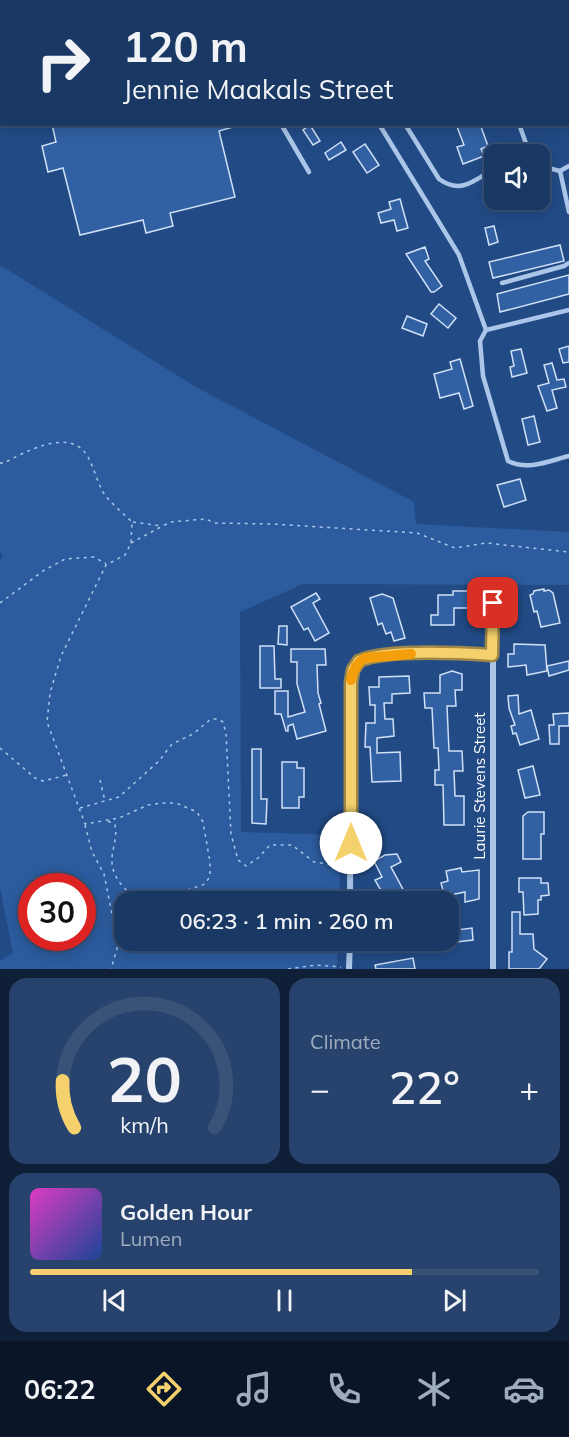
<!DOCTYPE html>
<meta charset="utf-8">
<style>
:root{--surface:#1a3864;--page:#27436d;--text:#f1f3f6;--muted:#9facbf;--line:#385278;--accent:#f5d16d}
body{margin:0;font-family:Mulish,sans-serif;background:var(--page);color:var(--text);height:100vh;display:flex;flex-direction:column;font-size:22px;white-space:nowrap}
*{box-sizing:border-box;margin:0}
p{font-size:20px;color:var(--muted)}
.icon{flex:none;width:33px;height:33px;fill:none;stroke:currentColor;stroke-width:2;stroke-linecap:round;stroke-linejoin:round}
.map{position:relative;height:969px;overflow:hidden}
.sheet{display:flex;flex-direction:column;gap:9px;padding:9px;background:#0e1f37;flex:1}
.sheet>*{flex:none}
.guide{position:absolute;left:0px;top:0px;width:570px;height:126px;box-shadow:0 3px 15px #0003,0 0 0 2px var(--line);background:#1a3864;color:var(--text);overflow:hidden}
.buttons{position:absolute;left:484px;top:144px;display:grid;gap:12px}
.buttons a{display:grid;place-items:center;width:66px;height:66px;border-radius:12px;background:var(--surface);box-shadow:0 3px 15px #0003,0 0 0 2px var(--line);font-size:30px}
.speed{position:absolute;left:18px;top:873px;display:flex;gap:12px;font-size:30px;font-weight:700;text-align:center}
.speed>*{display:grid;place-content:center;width:78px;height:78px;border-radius:50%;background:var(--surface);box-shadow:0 3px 15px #0003,0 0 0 2px var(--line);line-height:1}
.speed .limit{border:9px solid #d22;background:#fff;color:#111}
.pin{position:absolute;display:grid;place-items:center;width:51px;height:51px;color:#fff;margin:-26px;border-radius:12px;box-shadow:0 3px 9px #0006}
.me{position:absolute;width:66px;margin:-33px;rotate:0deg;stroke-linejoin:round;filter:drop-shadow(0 0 4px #0008)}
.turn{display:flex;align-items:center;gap:21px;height:126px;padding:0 24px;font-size:27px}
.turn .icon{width:78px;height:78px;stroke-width:2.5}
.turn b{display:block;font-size:42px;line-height:51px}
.big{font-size:45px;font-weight:600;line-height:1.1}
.sheet .widget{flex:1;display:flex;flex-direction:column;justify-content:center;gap:9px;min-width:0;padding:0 21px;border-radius:18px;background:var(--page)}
.sheet .dial{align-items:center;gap:0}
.dial svg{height:156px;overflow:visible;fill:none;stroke:var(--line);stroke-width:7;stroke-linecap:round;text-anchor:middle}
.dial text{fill:var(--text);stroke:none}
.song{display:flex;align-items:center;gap:18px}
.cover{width:72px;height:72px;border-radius:9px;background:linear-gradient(135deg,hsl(310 70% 55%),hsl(220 70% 35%))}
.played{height:6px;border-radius:3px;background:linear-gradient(90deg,var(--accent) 75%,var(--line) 75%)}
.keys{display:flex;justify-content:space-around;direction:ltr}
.heat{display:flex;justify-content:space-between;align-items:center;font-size:33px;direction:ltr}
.sheet .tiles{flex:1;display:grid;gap:9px;grid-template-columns:1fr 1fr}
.widget:last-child{grid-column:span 2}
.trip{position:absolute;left:114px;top:891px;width:345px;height:60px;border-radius:18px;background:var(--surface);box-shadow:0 3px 15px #0003,0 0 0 2px var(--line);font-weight:600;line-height:60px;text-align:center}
.tabs{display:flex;height:96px;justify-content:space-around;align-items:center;background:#0a1628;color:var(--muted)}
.tabs .icon{width:42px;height:42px}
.tabs .on{color:var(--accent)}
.tabs b{font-size:27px;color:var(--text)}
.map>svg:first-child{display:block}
.green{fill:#2c5c9e;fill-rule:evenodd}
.building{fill:#3261a3;stroke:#cfe0f7;stroke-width:1.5}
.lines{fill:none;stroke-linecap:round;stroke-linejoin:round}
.path{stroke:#abc6e9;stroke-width:1.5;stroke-dasharray:3 4.5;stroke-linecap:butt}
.lane{stroke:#abc6e9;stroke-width:4.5}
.street{stroke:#abc6e9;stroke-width:6}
.route-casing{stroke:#9f8847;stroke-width:15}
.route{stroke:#f5d16d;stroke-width:10}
.slow{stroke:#f59e0b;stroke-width:10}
.labels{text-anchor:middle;stroke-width:6;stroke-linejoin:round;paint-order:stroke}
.street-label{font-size:15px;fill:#fff;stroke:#224b86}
</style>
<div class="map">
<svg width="569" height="969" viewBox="0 0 569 969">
<rect width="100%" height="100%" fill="#224b86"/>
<g class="green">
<path d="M 0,0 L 39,0 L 2,2 L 0,59 Z"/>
<path d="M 0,265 L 194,386 L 414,502 L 416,524 L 569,532 L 569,585 L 303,584 L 240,612 L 241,832 L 341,835 L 339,901 L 124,902 L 124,940 L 338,941 L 337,969 L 0,969 L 0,961 L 13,953 L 0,888 L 0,559 L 3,558 L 0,550 ZM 32,886 L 82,886 L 82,938 L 32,938 Z"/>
</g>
<g class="building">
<path d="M 52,124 L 233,124 L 233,127 L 219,131 L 235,197 L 170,213 L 173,226 L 146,233 L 143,220 L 80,235 L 63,168 L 48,172 L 42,146 L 56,142 Z"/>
<path d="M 456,124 L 480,124 L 488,146 L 481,149 L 484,156 L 463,164 L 457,147 L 464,145 Z"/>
<path d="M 310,125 L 320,141 L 313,145 L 303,130 Z"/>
<path d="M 341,142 L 346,150 L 329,160 L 325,153 Z"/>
<path d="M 365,144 L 379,165 L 367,173 L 353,152 Z"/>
<path d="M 400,199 L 408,228 L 397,231 L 394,220 L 381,223 L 378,213 L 391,209 L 389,202 Z"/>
<path d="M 494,226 L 498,242 L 489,245 L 485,228 Z"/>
<path d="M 560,245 L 564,261 L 493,278 L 489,262 Z"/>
<path d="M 425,247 L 429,259 L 425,261 L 442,286 L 434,292 L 431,292 L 406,254 Z"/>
<path d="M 569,275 L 569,294 L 500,312 L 497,294 Z"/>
<path d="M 439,304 L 456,318 L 448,328 L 431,314 Z"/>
<path d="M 407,316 L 427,324 L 423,336 L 402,328 Z"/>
<path d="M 569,346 L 569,362 L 563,363 L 559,349 Z"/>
<path d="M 521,349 L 527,373 L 512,377 L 510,367 L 514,366 L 511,351 Z"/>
<path d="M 460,359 L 473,406 L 464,409 L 459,393 L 440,398 L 434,374 L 452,369 L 450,362 Z"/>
<path d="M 552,363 L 557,380 L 564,379 L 566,387 L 552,390 L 557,408 L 547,411 L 538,386 L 549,383 L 544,365 Z"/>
<path d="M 534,416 L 540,442 L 528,445 L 522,419 Z"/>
<path d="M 520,479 L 526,500 L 504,507 L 497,485 Z"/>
<path d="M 544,589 L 544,591 L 549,590 L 553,593 L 560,623 L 541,627 L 537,611 L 534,612 L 530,595 L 533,594 L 534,591 Z"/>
<path d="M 453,591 L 468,591 L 468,608 L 454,608 L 454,625 L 431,625 L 431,615 L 438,615 L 438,595 L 453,595 Z"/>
<path d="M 316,593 L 320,599 L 313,603 L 329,633 L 315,641 L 308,628 L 304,630 L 291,607 Z"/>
<path d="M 382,594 L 393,598 L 405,638 L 394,641 L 391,632 L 386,634 L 382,623 L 378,625 L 370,598 Z"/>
<path d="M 279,626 L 287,626 L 287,645 L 278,644 Z"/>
<path d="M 514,644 L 545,645 L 547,671 L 527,675 L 526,665 L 508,667 L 508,654 L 514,654 Z"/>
<path d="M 260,646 L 274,646 L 275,679 L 281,679 L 281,688 L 260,688 Z"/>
<path d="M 291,649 L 325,649 L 326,665 L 317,665 L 318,693 L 321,703 L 319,704 L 326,731 L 297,739 L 293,724 L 288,726 L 288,731 L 286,731 L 281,714 L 275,714 L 275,691 L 288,691 L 288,717 L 305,712 L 297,684 L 297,662 L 291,662 Z"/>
<path d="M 569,661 L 569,670 L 549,676 L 547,666 Z"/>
<path d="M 452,671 L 462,674 L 462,690 L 455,690 L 456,706 L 447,706 L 449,751 L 462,751 L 463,771 L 454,771 L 455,796 L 464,796 L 464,825 L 444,825 L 443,785 L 435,785 L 435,770 L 439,770 L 438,748 L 434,748 L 432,708 L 425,708 L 424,693 L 440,693 L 440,675 Z"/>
<path d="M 409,676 L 410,693 L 392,694 L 392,703 L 384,703 L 385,719 L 393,719 L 394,736 L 377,738 L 377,753 L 400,752 L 401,781 L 372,782 L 370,747 L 365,747 L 366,723 L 375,723 L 375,705 L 370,705 L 369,687 L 379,687 L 379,677 Z"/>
<path d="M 518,695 L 519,714 L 531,710 L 539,739 L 520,745 L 516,733 L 513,734 L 511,726 L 515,725 L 509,708 L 508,696 Z"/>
<path d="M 569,713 L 569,726 L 559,726 L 559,744 L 550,744 L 549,725 L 554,725 L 553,714 Z"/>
<path d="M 252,749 L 261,749 L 261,799 L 267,799 L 266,824 L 252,823 Z"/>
<path d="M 282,762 L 297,762 L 297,768 L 304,768 L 304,797 L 299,797 L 299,808 L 282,808 Z"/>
<path d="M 533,766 L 540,795 L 525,798 L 518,770 Z"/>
<path d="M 528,812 L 544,812 L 544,834 L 541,834 L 541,859 L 523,859 L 523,816 Z"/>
<path d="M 397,854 L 401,862 L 391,867 L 405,893 L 389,902 L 365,902 L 383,894 L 375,880 L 382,877 L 374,861 L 385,855 Z"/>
<path d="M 461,868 L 462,872 L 479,870 L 479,899 L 465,902 L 465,892 L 450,895 L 450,892 L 444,894 L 441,883 L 448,881 L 446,871 Z"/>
<path d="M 519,878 L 541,878 L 541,883 L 548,883 L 549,895 L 541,896 L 541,900 L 538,900 L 538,914 L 524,915 L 523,892 L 519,892 Z"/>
<path d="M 448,906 L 453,906 L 457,930 L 472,928 L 473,940 L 448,943 Z"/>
<path d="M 512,912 L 520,912 L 520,934 L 533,934 L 534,949 L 547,959 L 539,969 L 509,969 L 509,952 L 512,952 Z"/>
<path d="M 413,958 L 415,969 L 376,969 L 375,965 Z"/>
</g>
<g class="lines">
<g class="path">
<path d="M 0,463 L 4,463 C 25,452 71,426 88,457 C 94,468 97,481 103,492 C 110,503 123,513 132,522 L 131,543 L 125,555 L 106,565 L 61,656 L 50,693 L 47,722 L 85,824 L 119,818 L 148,805 L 162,803 L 176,803 L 197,812 L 203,822 L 210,862 L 210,876 L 205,884 L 153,902"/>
<path d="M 133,522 L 161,526"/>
<path d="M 131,543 L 170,522 L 206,519 L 215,523 L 272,524 L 417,533 L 455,548 L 486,543 L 569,552"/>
<path d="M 0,603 L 43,571 L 65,559 L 94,557 L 106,564"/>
<path d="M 0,748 L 35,778 L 43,781 L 67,775"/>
<path d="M 100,780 L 105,801"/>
<path d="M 80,808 L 119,797 L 159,761 L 172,744 L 193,734 L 211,719 L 218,719 L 223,722 L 226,733 L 231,834 L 238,860 L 246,866 L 258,858 L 270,845 L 292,845 L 314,862 L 342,866"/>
<path d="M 108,821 L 115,825 C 118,838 111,850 112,863 C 113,880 130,897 145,902"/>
<path d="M 85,825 L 92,852 L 104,874 L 118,945 L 111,969"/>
<path d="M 288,969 L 316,965 L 341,967"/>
</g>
<g class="lane">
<path d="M 304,0 L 305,2"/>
<path d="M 330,0 L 331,2"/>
<path d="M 459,0 L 460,2"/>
<path d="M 568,49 L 569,49"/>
<path d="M 281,124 L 309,172"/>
<path d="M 379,124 L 459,255 L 486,330"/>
<path d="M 405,124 L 439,179 C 461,195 475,180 495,168"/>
<path d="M 519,124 L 528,149"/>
<path d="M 516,154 L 528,149 L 533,154"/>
<path d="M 540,162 L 544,167 L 560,171 L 569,166"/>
<path d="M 560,171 L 569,212"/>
<path d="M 502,283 L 564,266 L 569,263"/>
<path d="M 569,310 L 486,330 L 480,341 L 483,376 L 508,461 C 528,471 549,461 569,456"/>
</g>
<g class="street">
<path d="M 493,603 L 493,969"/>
<path d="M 350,902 L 351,683 L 353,670 L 359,661 C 385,649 461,653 492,655"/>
<path d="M 349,969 L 350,940"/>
</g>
</g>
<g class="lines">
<g class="route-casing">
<path id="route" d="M 351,843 L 351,683 L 353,670 L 359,661 C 385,649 461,653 492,655 L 493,603"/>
</g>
<use href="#route" class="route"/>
<path class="slow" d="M 351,680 C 353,671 356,663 365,658 L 411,654"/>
</g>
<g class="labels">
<g class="street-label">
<text transform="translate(480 786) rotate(-90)" y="5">Laurie Stevens Street</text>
</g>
</g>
</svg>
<div class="buttons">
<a><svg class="icon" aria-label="sound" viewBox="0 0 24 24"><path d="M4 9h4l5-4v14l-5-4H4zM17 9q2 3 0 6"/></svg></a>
</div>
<div class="speed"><div class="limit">30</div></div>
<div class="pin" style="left:493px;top:603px;background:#d93025"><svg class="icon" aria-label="arrive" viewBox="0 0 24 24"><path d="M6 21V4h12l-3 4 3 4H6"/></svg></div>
<svg class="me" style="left:351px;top:843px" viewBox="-20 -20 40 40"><circle r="19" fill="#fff"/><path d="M0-13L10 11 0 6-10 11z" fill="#f5d16d"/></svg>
<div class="trip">06:23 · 1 min · 260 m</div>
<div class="guide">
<div class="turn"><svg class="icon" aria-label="right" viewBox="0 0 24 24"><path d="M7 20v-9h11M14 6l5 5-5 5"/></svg><div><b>120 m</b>Jennie Maakals Street</div></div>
</div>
</div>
<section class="sheet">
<div class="tiles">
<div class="widget dial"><svg viewBox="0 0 100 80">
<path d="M14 69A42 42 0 1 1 86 69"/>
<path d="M14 69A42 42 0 0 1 8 45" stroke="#f5d16d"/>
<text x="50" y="56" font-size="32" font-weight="700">20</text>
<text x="50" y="72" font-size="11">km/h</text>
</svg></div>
<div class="widget"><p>Climate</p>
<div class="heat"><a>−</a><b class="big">22°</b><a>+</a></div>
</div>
<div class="widget">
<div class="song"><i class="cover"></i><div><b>Golden Hour</b><p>Lumen</p></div></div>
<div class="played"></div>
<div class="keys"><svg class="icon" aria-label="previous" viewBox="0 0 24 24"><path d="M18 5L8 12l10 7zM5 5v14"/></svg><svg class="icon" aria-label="pause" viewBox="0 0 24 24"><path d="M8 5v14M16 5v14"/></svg><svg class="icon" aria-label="next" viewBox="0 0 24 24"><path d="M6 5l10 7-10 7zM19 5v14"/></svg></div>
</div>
</div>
</section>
<nav class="tabs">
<b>06:22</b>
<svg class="icon on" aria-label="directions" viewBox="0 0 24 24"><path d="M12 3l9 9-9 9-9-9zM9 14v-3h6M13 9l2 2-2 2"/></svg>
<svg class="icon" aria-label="music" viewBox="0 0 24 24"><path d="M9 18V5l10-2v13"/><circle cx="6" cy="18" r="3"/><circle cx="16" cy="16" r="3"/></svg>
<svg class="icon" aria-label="phone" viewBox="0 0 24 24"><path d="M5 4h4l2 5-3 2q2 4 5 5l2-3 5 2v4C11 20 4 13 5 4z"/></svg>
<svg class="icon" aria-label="climate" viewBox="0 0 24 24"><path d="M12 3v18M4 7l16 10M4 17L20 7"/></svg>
<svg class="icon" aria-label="car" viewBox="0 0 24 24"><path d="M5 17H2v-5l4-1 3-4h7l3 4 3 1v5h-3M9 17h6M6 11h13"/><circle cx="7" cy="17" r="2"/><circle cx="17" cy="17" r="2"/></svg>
</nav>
